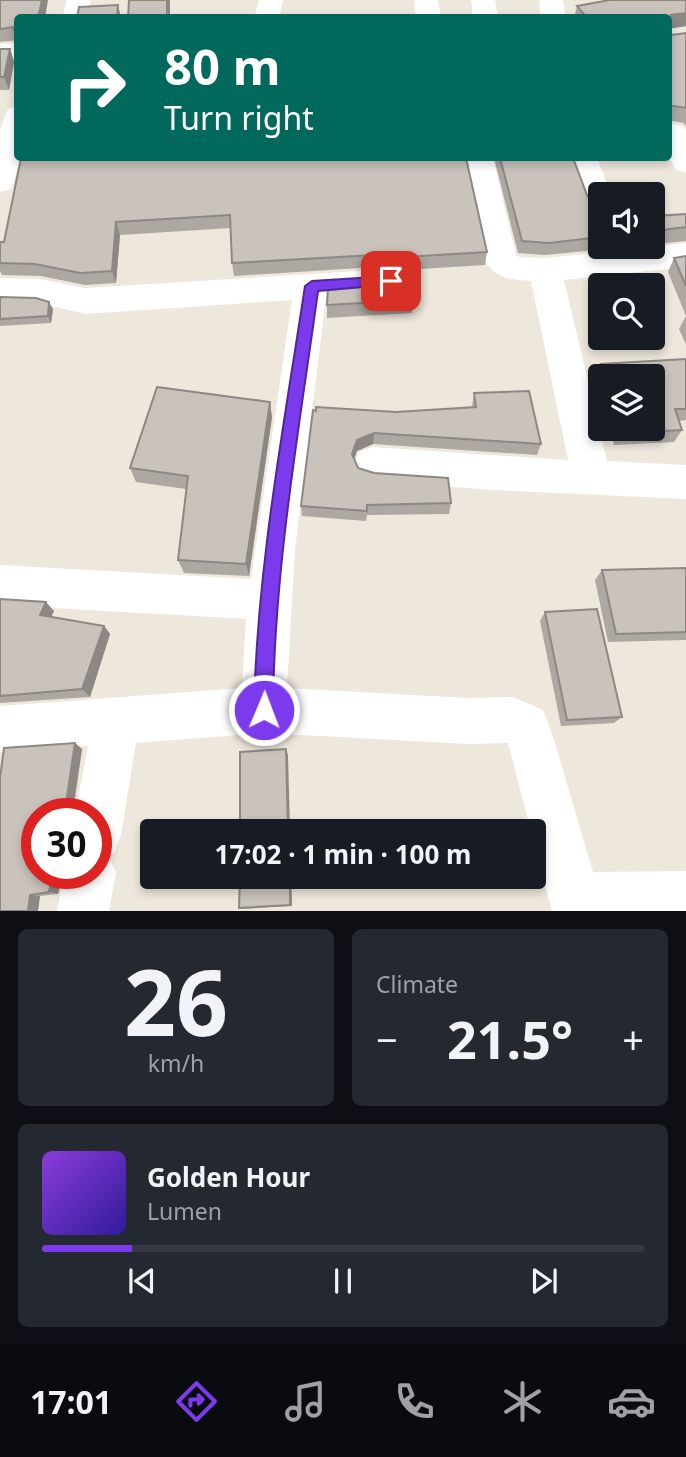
<!DOCTYPE html>
<meta charset="utf-8">
<style>
:root{--surface:#171b24;--page:#242831;--text:#f1f3f6;--muted:#9ea1a6;--line:#363941;--accent:#7c3aed}
body{margin:0;font-family:"Noto Sans",sans-serif;background:var(--page);color:var(--text);height:100vh;display:flex;flex-direction:column;font-size:26px;white-space:nowrap}
*{box-sizing:border-box;margin:0}
p{font-size:23px;color:var(--muted)}
.icon{flex:none;width:38px;height:38px;fill:none;stroke:currentColor;stroke-width:2;stroke-linecap:round;stroke-linejoin:round}
.map{position:relative;height:911px;overflow:hidden}
.details{display:flex;flex-direction:column;gap:18px;padding:18px;background:#0d0f14;flex:1}
.details>*{flex:none}
.banner{position:absolute;left:14px;top:14px;width:658px;height:147px;border-radius:7px;box-shadow:0 4px 10px #0003;background:#00695c;color:#fff;overflow:hidden}
.fabs{position:absolute;left:588px;top:182px;display:grid;gap:14px}
.fabs a{display:grid;place-items:center;width:77px;height:77px;border-radius:7px;background:var(--surface);box-shadow:0 4px 10px #0003;font-size:35px}
.speed{position:absolute;left:21px;top:798px;display:flex;gap:14px;font-size:35px;font-weight:700;text-align:center}
.speed>*{display:grid;place-content:center;width:91px;height:91px;border-radius:50%;background:var(--surface);box-shadow:0 4px 10px #0003;line-height:1}
.speed .limit{border:10px solid #d22;background:#fff;color:#111}
.pin{position:absolute;display:grid;place-items:center;width:60px;height:60px;color:#fff;margin:-30px;border-radius:14px;box-shadow:0 4px 10px #0006}
.me{position:absolute;width:77px;margin:-38px;rotate:1deg;stroke-linejoin:round;filter:drop-shadow(0 0 5px #0008)}
.turn{display:flex;align-items:center;gap:24px;height:147px;padding:0 35px;font-size:32px}
.turn .icon{width:91px;height:91px;stroke-width:2.5}
.turn b{display:block;font-size:49px;line-height:60px}
.big{font-size:52px;font-weight:700;line-height:1.1}
.details .widget{flex:1;display:flex;flex-direction:column;justify-content:center;gap:10px;min-width:0;padding:0 24px;border-radius:10px;background:var(--page)}
.details .dial{align-items:center;gap:0}
.dial b{font-size:91px;line-height:1}
.song{display:flex;align-items:center;gap:21px}
.cover{width:84px;height:84px;border-radius:10px;background:linear-gradient(135deg,hsl(270 70% 55%),hsl(250 70% 35%))}
.played{height:7px;border-radius:4px;background:linear-gradient(90deg,var(--accent) 15%,var(--line) 15%)}
.keys{display:flex;justify-content:space-around;direction:ltr}
.heat{display:flex;justify-content:space-between;align-items:center;font-size:38px;direction:ltr}
.details .tiles{flex:1;display:grid;gap:18px;grid-template-columns:1fr 1fr}
.widget:last-child{grid-column:span 2}
.trip{position:absolute;left:140px;top:819px;width:406px;height:70px;border-radius:7px;background:var(--surface);box-shadow:0 4px 10px #0003;font-weight:700;line-height:70px;text-align:center}
.tab-bar{display:flex;height:112px;justify-content:space-around;align-items:center;background:#090b0e;color:var(--muted)}
.tab-bar .icon{width:49px;height:49px}
.tab-bar .current{color:var(--accent)}
.tab-bar b{font-size:32px;color:var(--text)}
.map>svg:first-child{display:block}
.lines{fill:none;stroke-linecap:round;stroke-linejoin:round}
.minor{fill:#fff;fill-rule:evenodd}
.wall{fill:#ada8a2}
.shaded-wall{fill:#8d8884}
.building{fill:#c9c3bc;stroke:#8d8884;stroke-width:2}
.route{fill:#7c3aed;stroke:#51269a;stroke-width:2}
</style>
<div class="map">
<svg width="686" height="911" viewBox="0 0 686 911">
<rect width="100%" height="100%" fill="#ede7dc"/>
<g class="lines">
<g class="minor">
<path d="M 67,0 L 91,0 L 87,18 L 62,18 Z"/>
<path d="M 259,0 L 283,0 L 279,18 L 254,18 Z"/>
<path d="M 414,0 L 438,0 L 441,18 L 416,18 Z"/>
<path d="M 471,0 L 495,0 L 498,18 L 473,18 Z"/>
<path d="M 539,0 L 563,0 L 566,18 L 541,18 Z"/>
<path d="M 18,43 L 18,59 L 0,60 L 0,44 Z"/>
<path d="M 18,106 L 18,158 L 21,158 L 11,189 L 0,192 L 0,129 L 8,109 Z"/>
<path d="M 668,123 L 683,126 L 686,130 L 686,173 L 676,170 L 668,156 Z"/>
<path d="M 464,158 L 493,158 L 516,255 L 519,257 L 545,258 L 686,243 L 686,267 L 564,280 L 607,461 L 686,465 L 686,499 L 493,490 L 373,481 L 359,476 L 354,464 L 359,452 L 373,447 L 568,460 L 531,281 C 512,280 495,279 485,261 Z"/>
<path d="M 568,158 L 597,158 L 611,194 L 600,194 L 600,217 L 589,214 L 585,207 Z"/>
<path d="M 391,269 L 403,272 L 408,281 L 403,290 L 391,293 L 326,297 L 295,550 L 287,688 L 468,698 L 513,697 L 543,710 L 552,733 L 593,872 L 686,871 L 686,911 L 552,911 L 534,842 L 534,831 L 531,831 L 508,743 L 468,744 L 264,733 L 136,743 L 121,835 L 114,853 L 108,855 L 116,873 L 109,911 L 57,911 L 64,873 L 96,873 L 96,814 L 75,814 L 88,746 L 0,752 L 0,706 L 242,688 L 246,619 L 0,605 L 0,565 L 251,579 L 292,300 L 85,314 L 40,303 L 0,302 L 0,278 L 40,279 L 85,288 Z"/>
</g>
</g>
<g class="wall">
<path d="M 0,0 L 18,18 L 18,40 L 0,42 Z"/>
<path d="M 686,0 L 686,26 L 671,28 L 671,35 L 686,33 L 686,126 L 684,123 L 668,120 L 668,18 L 574,18 L 577,6 Z"/>
<path d="M 0,49 L 10,49 L 14,62 L 9,90 L 0,90 Z"/>
<path d="M 21,158 L 487,252 L 485,265 L 404,270 L 391,266 L 234,276 L 232,263 L 231,228 L 120,235 L 116,283 L 85,285 L 41,276 L 2,275 L 0,271 L 0,242 L 4,242 Z"/>
<path d="M 494,158 L 573,158 L 587,195 L 591,202 L 600,209 L 600,247 L 606,247 L 606,249 L 545,255 L 518,253 Z"/>
<path d="M 686,214 L 686,241 L 656,244 L 653,236 L 653,224 L 656,216 Z"/>
<path d="M 686,256 L 686,316 L 668,272 L 674,258 Z"/>
<path d="M 0,297 L 53,309 L 51,323 L 0,326 Z"/>
<path d="M 413,300 L 412,313 L 327,318 L 327,305 Z"/>
<path d="M 686,316 L 686,345 L 679,329 Z"/>
<path d="M 686,359 L 686,420 L 679,421 L 682,430 L 674,442 L 614,445 L 610,429 L 653,429 L 653,376 L 600,376 L 600,395 L 595,377 L 601,364 Z"/>
<path d="M 474,393 L 541,444 L 537,455 L 373,444 L 357,451 L 354,458 L 358,468 L 451,503 L 449,514 L 367,515 L 366,521 L 302,516 L 301,506 L 313,410 L 396,412 L 472,407 Z"/>
<path d="M 272,417 L 249,576 L 184,573 L 178,560 L 186,489 L 136,482 L 130,468 Z"/>
<path d="M 686,568 L 686,640 L 608,642 L 595,580 L 602,570 Z"/>
<path d="M 0,599 L 54,611 L 51,617 L 104,626 L 110,634 L 90,697 L 0,703 Z"/>
<path d="M 545,612 L 622,717 L 614,723 L 561,726 L 540,621 Z"/>
<path d="M 75,743 L 82,749 L 73,814 L 37,814 L 37,873 L 62,873 L 58,894 L 40,896 L 38,911 L 0,911 L 0,778 L 4,748 Z"/>
<path d="M 240,877 L 291,877 L 292,906 L 243,909 L 239,908 Z"/>
</g>
<g class="shaded-wall">
<path d="M 42,0 L 48,0 L 45,18 L 38,18 Z"/>
<rect x="167" y="0" width="3" height="18"/>
<path d="M 118,5 L 121,18 L 117,18 Z"/>
<path d="M 686,13 L 686,26 L 668,29 L 671,15 Z"/>
<path d="M 10,49 L 14,62 L 9,90 L 4,77 Z"/>
<path d="M 116,222 L 120,235 L 116,283 L 112,271 Z"/>
<path d="M 49,302 L 53,309 L 51,323 L 48,316 Z"/>
<path d="M 270,402 L 272,417 L 249,576 L 246,564 Z"/>
<path d="M 374,433 L 373,444 L 357,451 L 352,465 L 352,454 L 357,440 Z"/>
<path d="M 46,602 L 54,611 L 48,624 L 40,615 Z"/>
<path d="M 104,626 L 110,634 L 90,697 L 82,689 Z"/>
<path d="M 75,743 L 82,749 L 72,814 L 67,814 L 65,810 Z"/>
<path d="M 286,749 L 288,755 L 290,831 L 288,831 Z"/>
<path d="M 53,873 L 62,873 L 58,894 L 49,892 Z"/>
<path d="M 290,877 L 291,877 L 292,906 L 290,905 Z"/>
<path d="M 30,895 L 40,896 L 38,911 L 28,911 Z"/>
</g>
<g class="building">
<path d="M 0,0 L 42,0 L 38,18 L 18,18 L 18,33 L 16,34 L 13,27 L 0,29 Z"/>
<path d="M 129,0 L 167,0 L 167,18 L 128,18 Z"/>
<path d="M 610,0 L 686,0 L 686,13 L 671,15 L 671,35 L 686,33 L 686,108 L 674,106 L 668,106 L 668,18 L 587,18 L 577,6 Z"/>
<path d="M 118,5 L 117,18 L 77,18 L 79,7 Z"/>
<path d="M 0,49 L 10,49 L 4,77 L 0,77 Z"/>
<path d="M 21,158 L 466,158 L 487,252 L 405,257 L 392,254 L 232,263 L 230,215 L 116,222 L 112,271 L 80,273 L 35,264 L 0,263 L 0,242 L 4,242 Z"/>
<path d="M 500,158 L 573,158 L 587,195 L 591,202 L 599,205 L 600,209 L 600,237 L 549,243 L 522,241 Z"/>
<path d="M 686,214 L 686,227 L 662,230 L 656,216 Z"/>
<path d="M 686,256 L 686,286 L 674,258 Z"/>
<path d="M 408,274 L 413,300 L 327,305 L 328,286 L 392,282 L 405,279 Z"/>
<path d="M 0,297 L 36,298 L 49,302 L 48,316 L 0,319 Z"/>
<path d="M 686,359 L 686,409 L 675,409 L 682,430 L 620,433 L 619,429 L 653,429 L 653,376 L 604,376 L 601,364 Z"/>
<path d="M 157,387 L 270,402 L 246,564 L 178,560 L 188,476 L 130,468 Z"/>
<path d="M 529,391 L 541,444 L 374,433 L 357,440 L 352,454 L 358,468 L 374,473 L 448,478 L 451,503 L 367,505 L 367,511 L 301,506 L 313,410 L 316,411 L 316,407 L 396,412 L 476,407 L 474,393 Z"/>
<path d="M 686,568 L 686,632 L 616,634 L 602,570 Z"/>
<path d="M 0,599 L 46,602 L 40,615 L 104,626 L 82,689 L 0,696 Z"/>
<path d="M 597,609 L 622,717 L 567,720 L 545,612 Z"/>
<path d="M 75,743 L 65,810 L 67,814 L 37,814 L 37,873 L 53,873 L 49,892 L 30,895 L 28,911 L 0,911 L 0,778 L 4,748 Z"/>
<path d="M 286,749 L 288,831 L 240,831 L 240,752 Z"/>
<path d="M 240,877 L 290,877 L 290,905 L 239,908 Z"/>
</g>
<path class="route" d="M 391,276 L 396,277 L 396,284 L 318,291 C 299,430 274,569 273,710 L 270,716 L 264,719 L 257,716 L 254,710 C 257,567 284,426 305,286 L 312,281 Z"/>
</svg>
<div class="fabs">
<a><svg class="icon" aria-label="sound" viewBox="0 0 24 24"><path d="M4 9h4l5-4v14l-5-4H4zM17 9q2 3 0 6"/></svg></a>
<a><svg class="icon" aria-label="search" viewBox="0 0 24 24"><circle cx="10" cy="10" r="6"/><path d="M15 15l6 6"/></svg></a>
<a><svg class="icon" aria-label="layers" viewBox="0 0 24 24"><path d="M12 4l9 5-9 5-9-5zM3 14l9 5 9-5"/></svg></a>
</div>
<div class="speed"><div class="limit">30</div></div>
<div class="pin" style="left:391px;top:281px;background:#d93025"><svg class="icon" aria-label="arrive" viewBox="0 0 24 24"><path d="M6 21V4h12l-3 4 3 4H6"/></svg></div>
<svg class="me" style="left:264px;top:710px" viewBox="-20 -20 40 40"><circle r="17" fill="#7c3aed" stroke="#fff" stroke-width="3"/><path d="M0-11L8 9 0 5-8 9z" fill="#fff"/></svg>
<div class="trip">17:02 · 1 min · 100 m</div>
<div class="banner">
<div class="turn"><svg class="icon" aria-label="right" viewBox="0 0 24 24"><path d="M7 20v-9h11M14 6l5 5-5 5"/></svg><div><b>80 m</b>Turn right</div></div>
</div>
</div>
<section class="details">
<div class="tiles">
<div class="widget dial"><b>26</b><p>km/h</p></div>
<div class="widget"><p>Climate</p>
<div class="heat"><a>−</a><b class="big">21.5°</b><a>+</a></div>
</div>
<div class="widget">
<div class="song"><i class="cover"></i><div><b>Golden Hour</b><p>Lumen</p></div></div>
<div class="played"></div>
<div class="keys"><svg class="icon" aria-label="previous" viewBox="0 0 24 24"><path d="M18 5L8 12l10 7zM5 5v14"/></svg><svg class="icon" aria-label="pause" viewBox="0 0 24 24"><path d="M8 5v14M16 5v14"/></svg><svg class="icon" aria-label="next" viewBox="0 0 24 24"><path d="M6 5l10 7-10 7zM19 5v14"/></svg></div>
</div>
</div>
</section>
<nav class="tab-bar">
<b>17:01</b>
<svg class="icon current" aria-label="directions" viewBox="0 0 24 24"><path d="M12 3l9 9-9 9-9-9zM9 14v-3h6M13 9l2 2-2 2"/></svg>
<svg class="icon" aria-label="music" viewBox="0 0 24 24"><path d="M9 18V5l10-2v13"/><circle cx="6" cy="18" r="3"/><circle cx="16" cy="16" r="3"/></svg>
<svg class="icon" aria-label="phone" viewBox="0 0 24 24"><path d="M5 4h4l2 5-3 2q2 4 5 5l2-3 5 2v4C11 20 4 13 5 4z"/></svg>
<svg class="icon" aria-label="climate" viewBox="0 0 24 24"><path d="M12 3v18M4 7l16 10M4 17L20 7"/></svg>
<svg class="icon" aria-label="car" viewBox="0 0 24 24"><path d="M5 17H2v-5l4-1 3-4h7l3 4 3 1v5h-3M9 17h6M6 11h13"/><circle cx="7" cy="17" r="2"/><circle cx="17" cy="17" r="2"/></svg>
</nav>
